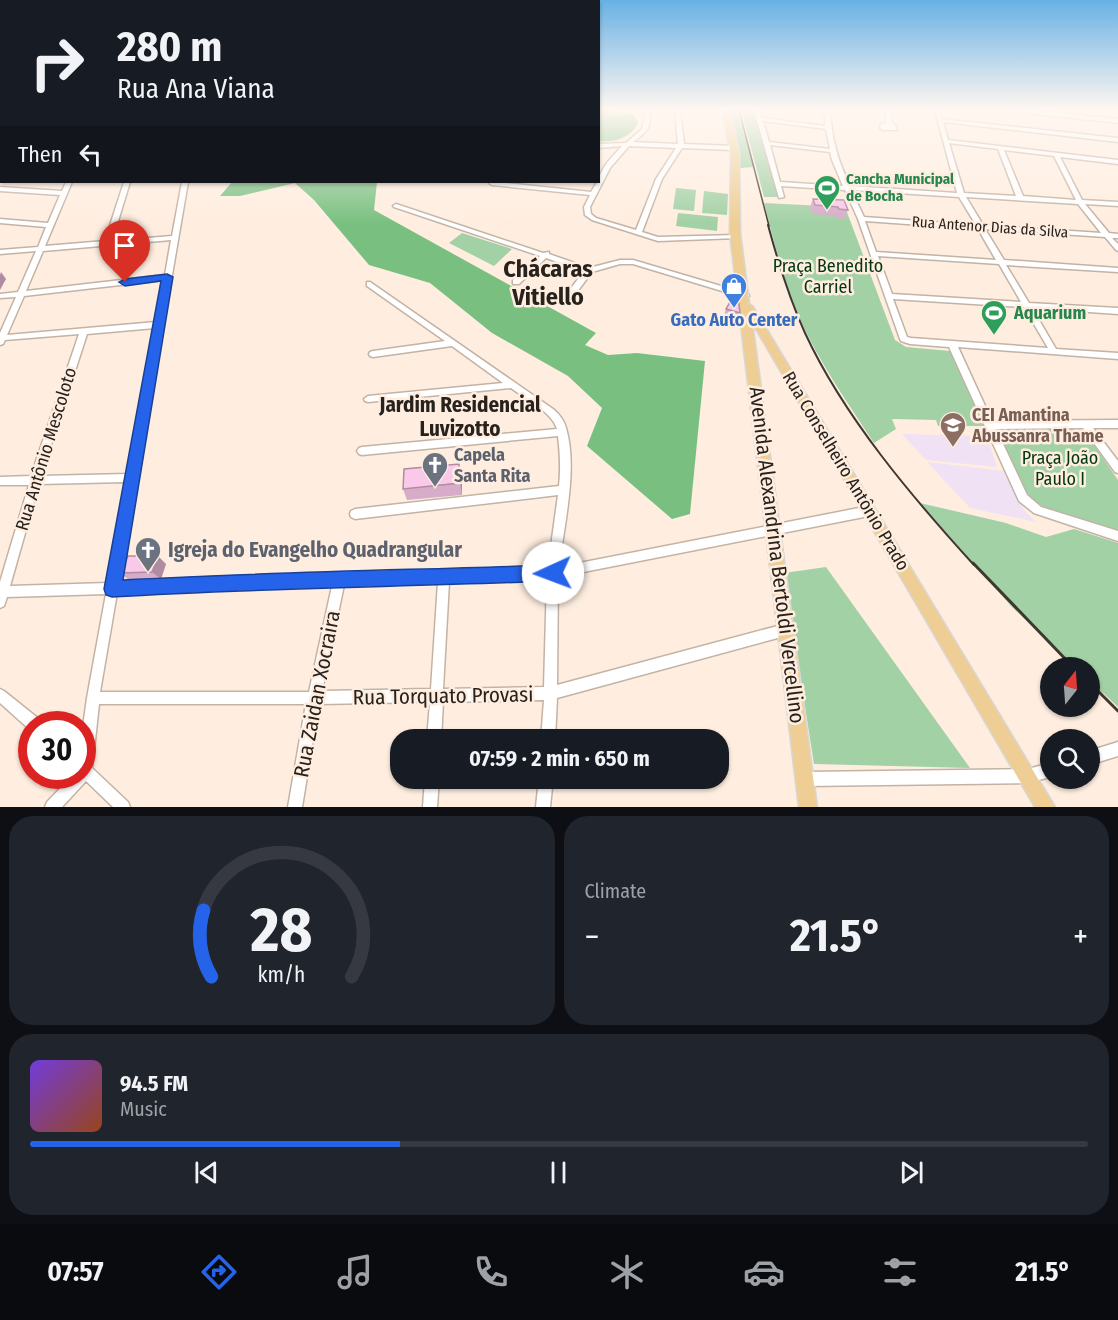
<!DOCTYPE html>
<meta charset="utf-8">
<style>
:root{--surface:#171b24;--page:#20242c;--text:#f1f3f6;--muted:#9ea1a6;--line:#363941;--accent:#2563eb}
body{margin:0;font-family:"Fira Sans Condensed",sans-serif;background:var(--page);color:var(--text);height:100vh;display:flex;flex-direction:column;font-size:22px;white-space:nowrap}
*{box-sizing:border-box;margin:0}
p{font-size:20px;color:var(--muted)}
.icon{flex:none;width:33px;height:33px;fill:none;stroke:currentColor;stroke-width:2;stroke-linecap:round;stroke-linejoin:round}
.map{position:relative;height:807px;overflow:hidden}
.side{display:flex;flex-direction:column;gap:9px;padding:9px;background:#0d0f14;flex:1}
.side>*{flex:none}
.guide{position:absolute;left:0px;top:0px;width:600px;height:183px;box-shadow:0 2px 4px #0004;background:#171b24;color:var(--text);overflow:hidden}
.needle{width:39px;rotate:17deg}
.buttons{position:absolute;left:1040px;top:657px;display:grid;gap:12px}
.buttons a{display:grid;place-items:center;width:60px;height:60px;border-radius:50%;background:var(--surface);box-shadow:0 2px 4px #0004;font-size:30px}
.speed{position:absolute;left:18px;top:711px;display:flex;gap:12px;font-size:30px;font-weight:700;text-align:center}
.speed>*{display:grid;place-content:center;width:78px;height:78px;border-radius:50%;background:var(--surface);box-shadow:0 2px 4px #0004;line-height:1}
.speed .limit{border:9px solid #d22;background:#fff;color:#111}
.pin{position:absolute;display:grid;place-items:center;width:51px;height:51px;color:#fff;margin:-62px -26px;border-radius:50% 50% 50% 0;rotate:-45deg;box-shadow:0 0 6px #0007}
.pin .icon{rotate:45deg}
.me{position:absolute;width:66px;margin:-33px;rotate:268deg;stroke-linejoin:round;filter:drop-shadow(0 0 4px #0008)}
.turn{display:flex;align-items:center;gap:21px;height:126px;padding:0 18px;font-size:27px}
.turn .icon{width:78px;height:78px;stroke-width:2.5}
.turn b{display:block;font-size:42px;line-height:51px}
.then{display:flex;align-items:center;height:57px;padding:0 18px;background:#0003;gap:12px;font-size:22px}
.big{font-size:45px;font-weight:700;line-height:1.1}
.side .widget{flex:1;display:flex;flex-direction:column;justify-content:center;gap:9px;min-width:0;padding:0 21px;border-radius:24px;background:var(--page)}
.side .dial{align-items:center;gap:0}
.dial svg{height:156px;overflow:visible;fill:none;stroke:var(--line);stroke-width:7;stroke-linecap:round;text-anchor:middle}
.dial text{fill:var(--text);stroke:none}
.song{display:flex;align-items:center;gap:18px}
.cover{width:72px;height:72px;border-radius:9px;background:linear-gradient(135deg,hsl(260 70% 55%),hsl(20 70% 35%))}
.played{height:6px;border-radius:3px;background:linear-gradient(90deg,var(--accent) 35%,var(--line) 35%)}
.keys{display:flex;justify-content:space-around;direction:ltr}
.heat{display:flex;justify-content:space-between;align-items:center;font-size:33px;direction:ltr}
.side .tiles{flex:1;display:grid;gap:9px;grid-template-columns:1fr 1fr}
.widget:last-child{grid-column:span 2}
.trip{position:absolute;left:390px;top:729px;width:339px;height:60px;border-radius:24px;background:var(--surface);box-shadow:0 2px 4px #0004;font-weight:700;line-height:60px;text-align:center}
.dock{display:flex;height:96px;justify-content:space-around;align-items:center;background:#090b0e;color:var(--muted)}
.dock .icon{width:42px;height:42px}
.dock .selected{color:var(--accent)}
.dock b{font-size:27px;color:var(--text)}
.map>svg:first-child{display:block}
.education{fill:#f1e1f4}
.green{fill:#a2d1a5}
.forest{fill:#79c080}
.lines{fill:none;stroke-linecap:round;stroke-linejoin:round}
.minor-casing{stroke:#c2b3a5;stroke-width:3}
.major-casing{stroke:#d8d7d6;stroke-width:3}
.minor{fill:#fff;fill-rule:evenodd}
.major{fill:#eece94;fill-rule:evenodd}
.rail-far2{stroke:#3f3832;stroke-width:1.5}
.rail-far1{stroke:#3f3832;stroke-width:2}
.rail{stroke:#3f3832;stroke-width:3}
.wall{fill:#d7acc8}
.shaded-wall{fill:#af8ca2}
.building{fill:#fac8e8;stroke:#af8ca2;stroke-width:1.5}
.route{fill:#2563eb;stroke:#184099;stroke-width:1.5}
.labels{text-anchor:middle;stroke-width:5;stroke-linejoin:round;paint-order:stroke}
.far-leisure-label{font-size:15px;font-weight:bold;fill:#27864d;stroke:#ffeee0;text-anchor:start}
.far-street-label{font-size:15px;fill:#28221d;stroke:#ffeee0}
.park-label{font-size:18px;fill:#00370e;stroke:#ffeee0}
.leisure-label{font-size:18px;font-weight:bold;fill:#27864d;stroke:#ffeee0;text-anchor:start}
.shop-label{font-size:18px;font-weight:bold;fill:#366cbe;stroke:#ffeee0}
.education-label{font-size:18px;font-weight:bold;fill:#785e54;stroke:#ffeee0;text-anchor:start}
.street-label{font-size:18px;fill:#28221d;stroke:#ffeee0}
.worship-label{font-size:18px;font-weight:bold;fill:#5b616d;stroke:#ffeee0;text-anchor:start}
.quarter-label{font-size:21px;font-weight:bold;fill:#28221d;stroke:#ffeee0}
.near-worship-label{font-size:21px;font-weight:bold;fill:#5b616d;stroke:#ffeee0;text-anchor:start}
.near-street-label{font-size:21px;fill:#28221d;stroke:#ffeee0}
.district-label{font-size:24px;font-weight:bold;fill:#28221d;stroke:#ffeee0}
</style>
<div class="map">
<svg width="1118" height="807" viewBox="0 0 1118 807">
<rect width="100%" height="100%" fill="#ffeee0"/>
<g class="education">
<path d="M 902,434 L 987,436 L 997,467 L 926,460 Z"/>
<path d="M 927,462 L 1004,471 L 1024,510 L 1036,522 L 970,508 Z"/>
</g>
<g class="green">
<path d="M 726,110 L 737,110 L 754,167 L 740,168 Z"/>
<path d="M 741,110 L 754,110 L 778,197 L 764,197 Z"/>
<path d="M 676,188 L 696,190 L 694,211 L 673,209 Z"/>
<path d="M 704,191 L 728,194 L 727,215 L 702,213 Z"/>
<path d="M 764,203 L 845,207 L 895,340 L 906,347 L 950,351 L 985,426 L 938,426 L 936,420 L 892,419 L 896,429 L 874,443 C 847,402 819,362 799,317 C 783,281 774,242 764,203 Z"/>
<path d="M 678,213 L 718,217 L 717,231 L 676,226 Z"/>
<path d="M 462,233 L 512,249 L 494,266 L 449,243 Z"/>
<path d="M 1072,428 L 1089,438 L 1118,480 L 1118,532 C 1089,523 1044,517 1026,491 C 1016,475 1007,453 1000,436 L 1006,429 Z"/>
<path d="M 920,503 L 1006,523 L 1046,537 L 1074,529 L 1118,543 L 1118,707 L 1089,680 L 1089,668 L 1076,667 L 1012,607 Z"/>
<path d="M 826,567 L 970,768 L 814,764 L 784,573 Z"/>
</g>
<g class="forest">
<path d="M 599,110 L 633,114 L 638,122 C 633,137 614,143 599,141 Z"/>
<path d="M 232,182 L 377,182 L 374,210 L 596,333 L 585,345 L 608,355 L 637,353 L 705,361 L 690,514 L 672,519 L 587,446 L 602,408 L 568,376 L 492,333 L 430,283 L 369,265 L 314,200 L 295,183 L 240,196 L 220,196 Z"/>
</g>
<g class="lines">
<g class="minor-casing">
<g id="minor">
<path d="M 644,110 L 648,110 C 654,127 645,133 633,142 L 678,144 L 675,110 L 680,110 L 684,144 L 733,146 L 736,148 L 733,150 L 682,148 L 662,179 L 642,232 L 658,237 L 736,235 L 738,236 L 738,238 L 658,241 L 592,220 L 585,215 L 584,207 L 590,195 L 492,185 L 489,183 L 495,182 L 591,192 L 597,182 L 598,182 C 601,167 612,157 622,146 L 598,148 L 598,144 L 626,143 L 642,129 L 645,117 ZM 629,146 L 676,148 L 656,179 L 636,230 L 596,218 L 591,214 L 590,207 L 610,168 Z"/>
<path d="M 754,110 L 759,110 L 762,118 L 825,126 L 825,110 L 830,110 C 832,140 837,158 850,186 L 957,193 L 935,110 L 939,110 L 942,119 L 1118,138 L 1118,142 L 943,122 L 948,140 L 1118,160 L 1118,164 L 1060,157 L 1082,200 L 1118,202 L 1118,206 L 1085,204 L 1109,233 L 1118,234 L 1118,238 L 1112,238 L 1118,244 L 1118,251 L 1116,250 L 1105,237 L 985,229 L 1004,260 L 1118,268 L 1118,272 L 1006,265 L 1029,303 L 1118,308 L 1118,314 L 1032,308 L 1056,349 L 1118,353 L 1118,359 L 958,347 L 992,421 L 1118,420 L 1118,428 L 1093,428 L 1118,461 L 1118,473 L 1115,472 L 1083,428 L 996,429 L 1027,495 L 1041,507 L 1118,531 L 1118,541 L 1034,513 L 1019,501 L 949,347 L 910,344 L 901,341 L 900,339 L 858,219 L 845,190 L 781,186 L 784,197 L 779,198 ZM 763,121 L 826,129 L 830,149 L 769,142 ZM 949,143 L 998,149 L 1016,196 L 964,193 ZM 770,145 L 830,152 L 832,160 L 843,186 L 780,182 ZM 1004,150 L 1054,156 L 1076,200 L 1023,196 ZM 851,190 L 959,197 L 976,225 L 864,217 ZM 966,197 L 1078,204 L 1101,233 L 983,225 ZM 865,221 L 978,229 L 996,260 L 876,252 ZM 878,256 L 999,264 L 1021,302 L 892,294 ZM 893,299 L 1024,307 L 1048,348 L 911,338 L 907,337 Z"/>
<path d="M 885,110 L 891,110 L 892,123 L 896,126 L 897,130 L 883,130 L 880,128 L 881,124 L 886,123 Z"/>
<path d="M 1015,110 L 1030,110 L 1118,119 L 1118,123 L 1018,112 Z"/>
<path d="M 0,119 L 2,119 L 2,122 L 0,123 Z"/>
<path d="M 2,152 L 2,156 L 0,157 L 0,153 Z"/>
<path d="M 66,182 L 72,182 L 45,246 L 105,241 L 124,182 L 130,182 L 112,241 L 172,236 L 182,182 L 188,182 L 119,583 L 548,568 L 558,495 L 355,519 L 351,517 L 350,514 L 351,511 L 355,509 L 559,486 C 561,469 560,453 558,436 L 362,455 L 359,454 L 357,451 L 359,448 L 362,447 L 557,429 C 552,412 526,399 511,388 L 368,402 L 365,401 L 364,399 L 368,396 L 503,383 L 452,346 L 373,357 L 370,356 L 369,354 L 370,352 L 373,351 L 445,341 L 367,286 L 367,282 L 370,282 L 553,409 C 559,414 564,420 566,428 C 578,468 564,525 559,567 L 869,506 L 873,508 L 874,511 L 873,514 L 869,516 L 558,577 L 557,685 L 785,624 L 789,626 L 791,630 L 789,634 L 785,636 L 557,698 L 555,740 L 541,740 L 544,700 L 443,702 L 441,740 L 427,740 L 430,702 L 319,704 L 302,807 L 288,807 L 306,704 L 99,704 L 92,768 L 128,802 L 130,807 L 113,807 L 86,781 L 62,807 L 45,807 L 47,802 L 72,776 L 82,776 L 82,734 L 87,698 L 106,594 L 7,597 L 4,606 L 0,608 L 0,582 L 29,485 L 0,485 L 0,477 L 31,476 L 79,334 L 5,340 L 3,344 L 0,345 L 0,333 L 16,297 L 0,298 L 0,294 L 18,292 L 36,251 L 0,254 L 0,250 L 38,247 L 46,227 L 0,223 L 0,219 L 48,223 L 60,195 L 0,191 L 0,187 L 62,191 ZM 171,240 L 165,275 L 26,291 L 43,251 ZM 164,280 L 156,322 L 7,335 L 24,296 ZM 155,328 L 128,474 L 41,476 L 87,334 ZM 126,482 L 108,583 L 10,586 L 39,484 ZM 547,578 L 544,687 L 443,689 L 449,582 ZM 438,582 L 431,689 L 322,691 L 344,585 ZM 332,586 L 309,692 L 100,692 L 117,593 Z"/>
<path d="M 396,204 L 543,253 L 549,252 L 549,254 L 589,268 L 620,260 L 633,260 L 748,294 L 749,296 L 745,298 L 633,264 L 620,264 L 592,272 L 567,305 L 564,305 L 560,303 L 584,271 L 546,258 L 519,284 L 513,284 L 513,280 L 540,256 L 394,207 L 393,206 Z"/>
<path d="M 0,689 L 4,691 L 39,719 L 40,724 L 32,724 L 32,730 L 29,729 L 0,703 Z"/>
<path d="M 1118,742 L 1118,756 L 1089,765 L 1089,751 Z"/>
<path d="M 1050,763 L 1050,777 L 1028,783 L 806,786 L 801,784 L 799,779 L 801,774 L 806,772 L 1028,769 Z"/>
<path d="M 425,778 L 439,778 L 437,807 L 423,807 Z"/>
<path d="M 539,778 L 553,778 L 550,807 L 536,807 Z"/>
</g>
</g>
<g class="major-casing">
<path id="major" d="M 722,110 L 729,110 L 739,154 L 740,233 L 749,304 L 753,307 L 1055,807 L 1035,807 L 752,322 L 817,807 L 799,807 L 730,233 L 731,154 Z"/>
</g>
<use href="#minor" class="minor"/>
<use href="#major" class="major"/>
<path class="rail-far2" d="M 739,110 L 769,226"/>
<path class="rail-far1" d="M 768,225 C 778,262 789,298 805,333 C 844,417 912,497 974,565"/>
<g class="rail">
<path d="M 973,563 L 1074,668"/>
<path d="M 1089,682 L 1118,711"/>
</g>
</g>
<g class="wall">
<path d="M 813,199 L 848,210 L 844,219 L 836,218 L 835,216 L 812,214 L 810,207 Z"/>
<path d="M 726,309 L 740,313 L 738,319 L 724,315 Z"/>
<path d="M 462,475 L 462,495 L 407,500 L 403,489 Z"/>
<path d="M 166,564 L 161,579 L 129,580 L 120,573 Z"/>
</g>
<g class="shaded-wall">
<path d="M 1,272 L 6,279 L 0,290 L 0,275 Z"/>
<path d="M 459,464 L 462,475 L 462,495 L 460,483 Z"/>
<path d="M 158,556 L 166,564 L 161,579 L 152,572 Z"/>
</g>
<g class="building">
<path d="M 813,199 L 844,200 L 848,210 L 839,209 L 838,207 L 815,205 Z"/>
<path d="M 734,295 L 738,296 L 740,313 L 726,309 Z"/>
<path d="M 459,464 L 460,483 L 403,489 L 404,469 Z"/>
<path d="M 128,556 L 158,556 L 152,572 L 120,573 Z"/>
</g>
<linearGradient id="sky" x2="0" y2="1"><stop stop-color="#68b1e4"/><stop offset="0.49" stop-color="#fff7f1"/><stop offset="1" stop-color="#fff7f1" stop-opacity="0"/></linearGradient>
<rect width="1118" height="223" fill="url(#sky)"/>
<path class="route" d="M 167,274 L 173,277 L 123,580 C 266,572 410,570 553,565 L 559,567 L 562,573 L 559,578 L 553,581 C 406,587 259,588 112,597 L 106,595 L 104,589 L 161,281 L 125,286 L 119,282 L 125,279 Z"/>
<defs>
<g id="stadium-pin" transform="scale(1.35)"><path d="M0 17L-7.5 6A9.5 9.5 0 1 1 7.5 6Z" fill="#2e9e5b" stroke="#ffeee0"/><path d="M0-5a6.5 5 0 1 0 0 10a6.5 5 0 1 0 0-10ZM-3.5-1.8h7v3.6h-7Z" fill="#fff"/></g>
<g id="shop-pin" transform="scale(1.35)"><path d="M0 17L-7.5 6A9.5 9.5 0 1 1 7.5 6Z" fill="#3f7fe0" stroke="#ffeee0"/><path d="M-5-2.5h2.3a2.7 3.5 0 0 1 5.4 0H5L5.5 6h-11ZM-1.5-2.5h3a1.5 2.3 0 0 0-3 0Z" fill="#fff"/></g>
<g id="school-pin" transform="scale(1.35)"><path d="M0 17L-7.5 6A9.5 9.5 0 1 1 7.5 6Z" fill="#8d6e63" stroke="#ffeee0"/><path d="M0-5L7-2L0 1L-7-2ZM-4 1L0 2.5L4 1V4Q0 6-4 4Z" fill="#fff"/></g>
<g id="church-pin" transform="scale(1.35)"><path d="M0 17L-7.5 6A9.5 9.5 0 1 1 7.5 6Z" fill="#6b7280" stroke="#ffeee0"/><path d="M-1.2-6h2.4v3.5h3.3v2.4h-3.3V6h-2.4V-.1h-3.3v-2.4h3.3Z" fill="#fff"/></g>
</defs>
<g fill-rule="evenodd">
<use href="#stadium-pin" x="827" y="188"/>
<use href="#shop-pin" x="734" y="286"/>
<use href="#stadium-pin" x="994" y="313"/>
<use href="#school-pin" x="953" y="425"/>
<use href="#church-pin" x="435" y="465"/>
<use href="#church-pin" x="148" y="550"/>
</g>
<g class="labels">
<g class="far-leisure-label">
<text x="846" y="184">Cancha Municipal<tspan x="846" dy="17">de Bocha</tspan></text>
</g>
<g class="far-street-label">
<text transform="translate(990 227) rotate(4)" y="5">Rua Antenor Dias da Silva</text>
</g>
<g class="park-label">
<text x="828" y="272">Praça Benedito<tspan x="828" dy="21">Carriel</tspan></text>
<text x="1060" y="464">Praça João<tspan x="1060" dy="21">Paulo I</tspan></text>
</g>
<g class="leisure-label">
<text x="1014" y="319">Aquarium</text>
</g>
<g class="shop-label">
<text x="734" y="326">Gato Auto Center</text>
</g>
<g class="education-label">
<text x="972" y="421">CEI Amantina<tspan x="972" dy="21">Abussanra Thame</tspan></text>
</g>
<g class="street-label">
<text transform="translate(46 449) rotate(-73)" y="6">Rua Antônio Mescoloto</text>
<text transform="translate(846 471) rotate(59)" y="6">Rua Conselheiro Antônio Prado</text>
</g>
<g class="worship-label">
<text x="454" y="461">Capela<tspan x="454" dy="21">Santa Rita</tspan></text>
</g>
<g class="quarter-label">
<text x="460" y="412">Jardim Residencial<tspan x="460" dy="24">Luvizotto</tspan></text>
</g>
<g class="near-worship-label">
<text x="168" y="557">Igreja do Evangelho Quadrangular</text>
</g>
<g class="near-street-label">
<text transform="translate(777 555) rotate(83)" y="7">Avenida Alexandrina Bertoldi Vercellino</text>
<text transform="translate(317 694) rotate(-79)" y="7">Rua Zaidan Xocraira</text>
<text transform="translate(443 696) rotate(-1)" y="7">Rua Torquato Provasi</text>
</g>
<g class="district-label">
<text x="548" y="277">Chácaras<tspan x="548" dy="28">Vitiello</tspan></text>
</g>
</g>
</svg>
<div class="buttons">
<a><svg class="needle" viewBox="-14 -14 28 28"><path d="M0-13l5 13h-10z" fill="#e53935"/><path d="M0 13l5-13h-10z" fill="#9ea1a6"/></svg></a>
<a><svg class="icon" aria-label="search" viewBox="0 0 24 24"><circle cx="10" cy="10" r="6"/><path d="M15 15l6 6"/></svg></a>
</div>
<div class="speed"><div class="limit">30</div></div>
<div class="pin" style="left:125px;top:282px;background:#d93025"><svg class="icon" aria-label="arrive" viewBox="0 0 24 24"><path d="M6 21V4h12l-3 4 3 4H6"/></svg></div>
<svg class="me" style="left:553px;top:573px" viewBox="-20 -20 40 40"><circle r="19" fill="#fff"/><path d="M0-13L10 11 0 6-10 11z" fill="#2563eb"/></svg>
<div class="trip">07:59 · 2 min · 650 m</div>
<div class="guide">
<div class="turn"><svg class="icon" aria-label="right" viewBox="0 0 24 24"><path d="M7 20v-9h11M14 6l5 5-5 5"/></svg><div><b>280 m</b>Rua Ana Viana</div></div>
<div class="then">Then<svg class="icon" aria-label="left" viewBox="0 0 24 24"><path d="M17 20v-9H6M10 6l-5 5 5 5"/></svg></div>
</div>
</div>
<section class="side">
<div class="tiles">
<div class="widget dial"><svg viewBox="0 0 100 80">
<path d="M14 69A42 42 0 1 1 86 69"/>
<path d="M14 69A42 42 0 0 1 10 35" stroke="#2563eb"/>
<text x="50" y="56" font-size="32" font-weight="700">28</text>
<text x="50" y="72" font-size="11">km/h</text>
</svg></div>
<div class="widget"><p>Climate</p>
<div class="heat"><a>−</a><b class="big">21.5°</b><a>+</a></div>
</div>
<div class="widget">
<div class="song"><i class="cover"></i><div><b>94.5 FM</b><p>Music</p></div></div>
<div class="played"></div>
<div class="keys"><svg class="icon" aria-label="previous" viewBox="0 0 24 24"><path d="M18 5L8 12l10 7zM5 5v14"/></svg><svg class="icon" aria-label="pause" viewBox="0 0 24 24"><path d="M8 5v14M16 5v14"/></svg><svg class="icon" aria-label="next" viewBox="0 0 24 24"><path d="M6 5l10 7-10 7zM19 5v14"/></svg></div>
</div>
</div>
</section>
<nav class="dock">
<b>07:57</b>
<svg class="icon selected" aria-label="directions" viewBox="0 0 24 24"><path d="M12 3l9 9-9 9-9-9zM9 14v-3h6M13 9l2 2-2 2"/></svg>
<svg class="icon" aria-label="music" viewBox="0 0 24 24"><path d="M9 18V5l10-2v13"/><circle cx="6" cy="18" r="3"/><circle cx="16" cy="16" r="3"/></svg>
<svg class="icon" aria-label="phone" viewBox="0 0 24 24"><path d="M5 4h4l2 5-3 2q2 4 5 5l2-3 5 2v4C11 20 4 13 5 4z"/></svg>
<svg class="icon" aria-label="climate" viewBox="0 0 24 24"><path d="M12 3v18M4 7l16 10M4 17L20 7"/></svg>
<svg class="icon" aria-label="car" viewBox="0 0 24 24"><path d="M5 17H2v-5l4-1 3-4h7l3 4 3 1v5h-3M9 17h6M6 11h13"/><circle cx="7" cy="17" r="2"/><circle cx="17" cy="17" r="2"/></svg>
<svg class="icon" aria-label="filters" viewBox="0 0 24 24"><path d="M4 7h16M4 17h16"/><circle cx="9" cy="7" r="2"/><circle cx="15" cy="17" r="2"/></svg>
<b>21.5°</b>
</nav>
